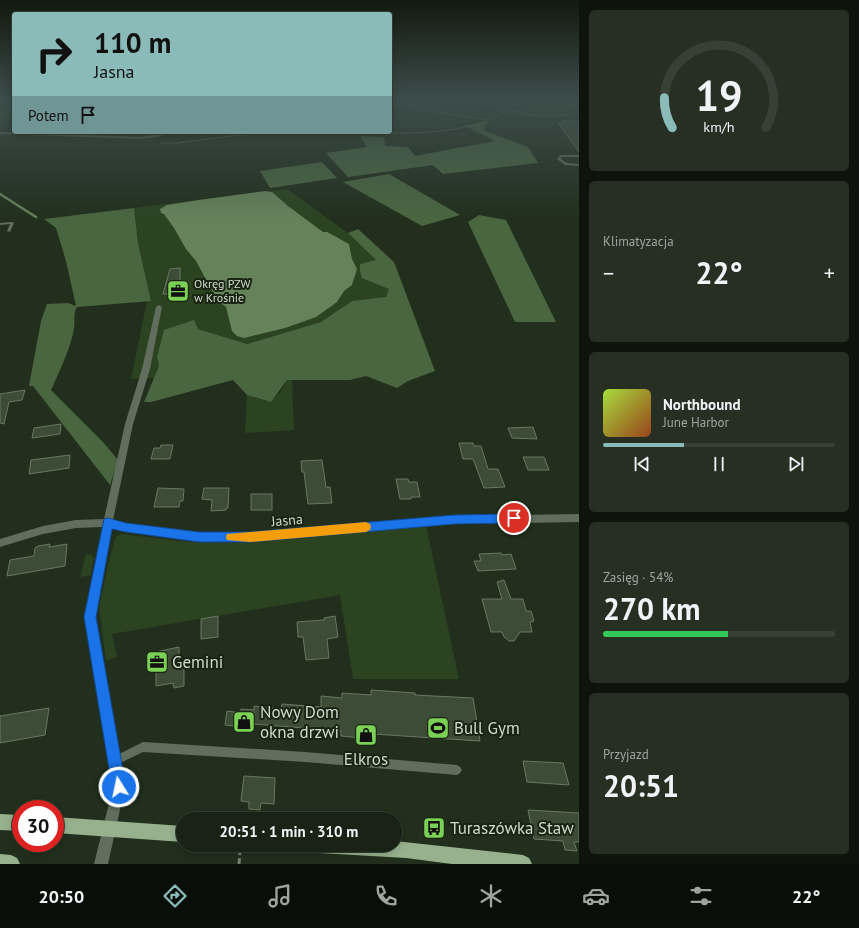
<!DOCTYPE html>
<html lang="pl">
<meta charset="utf-8">
<style>
:root{--surface:#192315;--page:#262f22;--text:#f1f3f6;--muted:#9fa4a0;--line:#374034;--accent:#8bbbb9}
body{margin:0;font-family:"PT Sans",sans-serif;background:var(--page);color:var(--text);height:100vh;display:flex;flex-direction:column;font-size:15px;white-space:nowrap}
*{box-sizing:border-box;margin:0}
p{font-size:13px;color:var(--muted)}
.icon{flex:none;width:22px;height:22px;fill:none;stroke:currentColor;stroke-width:2;stroke-linecap:round;stroke-linejoin:round}
.map{position:relative;flex:1;overflow:hidden}
.side{display:flex;flex-direction:column;gap:10px;padding:10px;background:#0e130c;width:280px}
.side>*{flex:none}
.guide{position:absolute;left:12px;top:12px;width:380px;height:122px;border-radius:4px;box-shadow:0 2px 10px #0003,0 0 0 1px var(--line);background:#8bbbb9;color:#111;overflow:hidden}
.speed{position:absolute;left:12px;top:800px;display:flex;gap:8px;font-size:20px;font-weight:700;text-align:center}
.speed>*{display:grid;place-content:center;width:52px;height:52px;border-radius:50%;background:var(--surface);box-shadow:0 2px 10px #0003,0 0 0 1px var(--line);line-height:1}
.speed .limit{border:6px solid #d22;background:#fff;color:#111}
.pin{position:absolute;display:grid;place-items:center;width:34px;height:34px;color:#fff;margin:-17px;border:2px solid #fff;border-radius:50%;box-shadow:0 1px 4px #0007}
.me{position:absolute;width:44px;margin:-22px;rotate:350deg;stroke-linejoin:round;filter:drop-shadow(0 0 3px #0008)}
.turn{display:flex;align-items:center;gap:14px;height:84px;padding:0 16px;font-size:18px}
.turn .icon{width:52px;height:52px;stroke-width:2.5}
.turn b{display:block;font-size:28px;line-height:34px}
.then{display:flex;align-items:center;height:38px;padding:0 16px;background:#0003;gap:8px;font-size:15px}
.big{font-size:30px;font-weight:600;line-height:1.1}
.side .widget{flex:1;display:flex;flex-direction:column;justify-content:center;gap:6px;min-width:0;padding:0 14px;border-radius:6px;background:var(--page)}
.side .dial{align-items:center;gap:0}
.dial svg{height:104px;overflow:visible;fill:none;stroke:var(--line);stroke-width:7;stroke-linecap:round;text-anchor:middle}
.dial text{fill:var(--text);stroke:none}
.song{display:flex;align-items:center;gap:12px}
.cover{width:48px;height:48px;border-radius:6px;background:linear-gradient(135deg,hsl(80 70% 55%),hsl(20 70% 35%))}
.played{height:4px;border-radius:2px;background:linear-gradient(90deg,var(--accent) 35%,var(--line) 35%)}
.keys{display:flex;justify-content:space-around;direction:ltr}
.heat{display:flex;justify-content:space-between;align-items:center;font-size:22px;direction:ltr}
.charge{height:6px;border-radius:3px;background:linear-gradient(90deg,#34c759 54%,var(--line) 0)}
.trip{position:absolute;left:176px;top:812px;width:226px;height:40px;border-radius:20px;background:var(--surface);box-shadow:0 2px 10px #0003,0 0 0 1px var(--line);font-weight:600;line-height:40px;text-align:center}
.tabs{display:flex;height:64px;justify-content:space-around;align-items:center;background:#0a0e08;color:var(--muted)}
.tabs .icon{width:28px;height:28px}
.tabs .active{color:var(--accent)}
.tabs b{font-size:18px;color:var(--text)}
main{display:flex;flex:1;min-height:0}
.map>svg:first-child{display:block}
.green{fill:#2b4321}
.forest{fill:#4a6640}
.water{fill:#66825b}
.lines{fill:none;stroke-linecap:round;stroke-linejoin:round}
.stream{stroke:#66825b;stroke-width:2.5}
.building{fill:#3d4c37;stroke:#687862}
.path-far1{stroke:#758171;stroke-width:1;stroke-dasharray:2 1;stroke-linecap:butt}
.path{stroke:#758171;stroke-width:3;stroke-dasharray:6 3;stroke-linecap:butt}
.service{fill:#616e5d;fill-rule:evenodd}
.minor{fill:#616e5d;fill-rule:evenodd}
.primary{fill:#97b18e;fill-rule:evenodd}
.route{fill:#1a73e8;stroke:#114b97}
.slow{fill:#f59e0b}
.labels{text-anchor:middle;stroke-width:4;stroke-linejoin:round;paint-order:stroke}
.far-poi-label{font-size:12px;fill:#d1dace;stroke:#182512;text-anchor:start}
.street-label{font-size:14px;fill:#d1dace;stroke:#182512}
.near-poi-label{font-size:17px;fill:#d1dace;stroke:#182512;text-anchor:start}
</style>
<main>
<div class="map">
<svg width="579" height="864" viewBox="0 0 579 864">
<rect width="100%" height="100%" fill="#212f1c"/>
<g class="green">
<path d="M 0,100 L 14,100 L 14,118 L 0,126 Z"/>
<path d="M 541,100 L 574,100 L 575,104 L 571,113 L 576,116 L 550,119 L 526,117 L 506,111 L 509,109 L 523,112 Z"/>
<path d="M 287,189 L 348,233 L 376,260 L 360,264 L 389,289 L 386,298 L 352,301 L 321,322 L 247,344 L 198,329 L 157,357 L 159,366 L 154,378 L 131,379 L 147,301 L 151,301 L 138,243 L 134,208 Z"/>
<path d="M 287,380 L 292,380 L 294,430 L 245,433 L 247,395 L 271,402 L 281,391 Z"/>
<path d="M 426,525 L 459,679 L 353,679 L 340,595 L 112,634 L 117,657 L 106,661 L 99,607 L 110,557 L 116,536 L 122,534 L 179,541 L 226,543 L 301,538 Z"/>
<path d="M 86,554 L 91,555 L 94,557 L 91,575 L 80,577 Z"/>
</g>
<g class="forest">
<path d="M 489,120 L 483,130 L 528,147 L 538,163 L 443,174 L 433,165 L 348,177 L 326,153 L 367,147 L 360,136 L 384,137 L 385,146 L 408,147 L 415,156 L 495,141 L 465,126 Z"/>
<path d="M 322,162 L 337,178 L 270,188 L 260,171 Z"/>
<path d="M 389,174 L 460,215 L 422,226 L 343,182 Z"/>
<path d="M 134,208 L 138,243 L 151,301 L 77,307 C 73,314 75,321 74,328 C 71,348 59,372 51,390 L 103,442 L 118,460 L 110,485 L 33,386 L 29,386 L 41,321 L 47,304 L 68,303 L 76,306 L 66,261 L 56,228 L 44,219 Z"/>
<path d="M 479,215 L 506,220 L 556,322 L 515,322 L 468,222 Z"/>
<path d="M 358,229 L 394,262 L 435,371 L 408,381 L 397,388 L 366,376 L 350,380 L 287,380 L 271,402 L 247,395 L 233,380 L 151,402 L 144,402 L 159,366 L 157,357 L 164,330 L 194,320 L 198,329 L 247,344 L 321,322 L 352,301 L 386,297 L 389,289 L 362,278 L 360,271 L 360,264 L 376,260 L 348,233 Z"/>
</g>
<path class="water" d="M 265,191 L 272,192 L 288,206 L 323,232 L 327,232 L 349,244 L 352,259 L 357,269 L 352,285 L 344,291 L 337,302 L 316,317 L 285,328 L 244,338 L 237,336 L 232,331 L 226,307 L 217,300 L 196,261 L 186,249 L 174,228 L 164,214 L 161,213 L 160,209 L 167,205 L 199,200 Z"/>
<g class="lines">
<path class="stream" d="M 0,194 L 36,217"/>
</g>
<g class="building">
<path d="M 562,121 L 579,121 L 579,152 L 558,123 L 563,123 Z"/>
<path d="M 180,268 L 180,294 L 163,294 L 170,269 Z"/>
<path d="M 25,390 L 22,400 L 9,402 L 4,424 L 0,423 L 0,394 Z"/>
<path d="M 61,424 L 60,434 L 32,438 L 34,428 Z"/>
<path d="M 533,427 L 537,439 L 512,438 L 508,428 Z"/>
<path d="M 459,443 L 473,443 L 474,446 L 481,446 L 488,469 L 498,469 L 505,487 L 484,488 L 473,459 L 463,459 Z"/>
<path d="M 161,445 L 173,445 L 170,459 L 151,459 L 154,448 L 160,448 Z"/>
<path d="M 70,455 L 69,468 L 29,474 L 31,460 Z"/>
<path d="M 523,457 L 544,457 L 549,470 L 528,470 Z"/>
<path d="M 322,460 L 326,487 L 330,487 L 332,503 L 308,504 L 304,472 L 302,472 L 301,461 Z"/>
<path d="M 396,479 L 408,479 L 409,482 L 417,482 L 420,497 L 411,497 L 411,499 L 400,499 Z"/>
<path d="M 158,488 L 184,489 L 183,501 L 180,501 L 179,507 L 154,507 Z"/>
<path d="M 204,488 L 229,488 L 228,508 L 226,508 L 226,510 L 211,511 L 212,500 L 202,499 Z"/>
<rect x="251" y="494" width="21" height="16"/>
<path d="M 50,544 L 49,547 L 67,544 L 65,566 L 7,576 L 10,560 L 34,556 L 35,548 L 38,546 Z"/>
<path d="M 501,553 L 502,555 L 511,554 L 516,569 L 478,571 L 474,561 L 481,561 L 479,554 Z"/>
<path d="M 504,580 L 511,599 L 523,599 L 526,611 L 531,611 L 534,621 L 530,622 L 532,632 L 520,632 L 514,641 L 509,641 L 504,637 L 502,632 L 491,632 L 482,599 L 502,599 L 497,582 Z"/>
<path d="M 218,616 L 218,637 L 201,639 L 201,619 Z"/>
<path d="M 335,616 L 338,637 L 327,639 L 329,658 L 306,660 L 303,637 L 298,637 L 297,622 L 324,620 L 324,618 Z"/>
<path d="M 179,647 L 179,663 L 184,662 L 184,686 L 174,688 L 173,683 L 156,686 L 156,669 L 151,669 L 151,653 Z"/>
<path d="M 371,690 L 415,693 L 415,695 L 473,698 L 480,741 L 373,734 L 373,739 L 341,736 L 341,731 L 254,724 L 253,728 L 225,725 L 227,711 L 241,713 L 241,709 L 254,710 L 254,706 L 281,709 L 282,704 L 321,707 L 321,696 L 342,698 L 342,693 L 371,695 Z"/>
<path d="M 49,708 L 45,735 L 0,743 L 0,716 Z"/>
<path d="M 523,761 L 563,763 L 569,785 L 527,782 Z"/>
<path d="M 244,776 L 275,778 L 274,804 L 261,803 L 260,810 L 249,809 L 249,802 L 241,801 Z"/>
<path d="M 528,810 L 579,813 L 579,842 L 574,842 L 577,851 L 565,850 L 563,841 L 534,839 Z"/>
</g>
<g class="lines">
<g class="path-far1">
<path d="M 463,100 L 538,116 L 555,116 L 579,113"/>
<path d="M 390,104 L 487,120"/>
<path d="M 0,114 L 14,108"/>
<path d="M 355,132 C 398,134 446,135 487,121 C 495,118 502,113 509,109"/>
<path d="M 161,143 L 179,143 L 238,135 L 351,132"/>
</g>
<path class="path" d="M 239,864 L 240,853"/>
<g class="service">
<path d="M 561,155 L 579,155 L 579,157 L 562,157 L 561,159 L 567,163 L 579,164 L 579,166 L 565,165 L 557,159 Z"/>
<path d="M 12,222 L 14,223 L 10,232 L 7,231 L 10,224 L 0,225 L 0,223 Z"/>
<path d="M 143,742 L 305,752 L 457,765 L 460,767 L 462,770 L 460,773 L 457,775 L 305,762 L 143,752 L 114,766 L 111,764 L 109,761 L 111,758 Z"/>
</g>
<g class="minor">
<path d="M 0,132 L 141,137 L 173,132 L 157,137 L 141,139 L 0,134 Z"/>
<path d="M 159,305 L 162,307 L 150,369 L 133,424 L 113,520 L 126,524 L 199,533 L 250,533 L 454,516 L 579,514 L 579,522 L 454,524 L 250,541 L 199,541 L 126,532 L 112,528 L 95,617 L 125,787 L 108,864 L 94,864 L 113,787 L 85,617 L 103,527 L 76,528 L 43,534 L 0,547 L 0,539 L 43,526 L 76,520 L 104,519 L 125,424 L 142,369 L 156,307 Z"/>
</g>
<g class="primary">
<path d="M 0,814 L 21,815 L 21,831 L 0,830 Z"/>
<path d="M 55,817 L 183,826 L 183,842 L 55,833 Z"/>
<path d="M 395,841 L 523,855 L 529,858 L 532,864 L 452,864 L 406,858 L 319,853 L 313,851 L 311,845 L 395,845 Z"/>
<path d="M 0,854 L 11,855 L 17,858 L 20,864 L 0,864 Z"/>
</g>
</g>
<linearGradient id="sky" x2="0" y2="1"><stop stop-color="#121a0f"/><stop offset="0.45" stop-color="#3d4d4b"/><stop offset="1" stop-color="#3d4d4b" stop-opacity="0"/></linearGradient>
<rect width="579" height="221" fill="url(#sky)"/>
<path class="route" d="M 514,514 L 518,515 L 520,518 L 518,522 L 514,523 L 454,524 L 250,542 L 199,542 L 126,532 L 112,529 L 96,617 L 126,787 L 124,793 L 119,795 L 114,793 L 112,787 L 84,617 L 104,519 L 108,518 L 126,523 L 199,532 L 250,532 L 454,515 Z"/>
<path class="slow" d="M 366,522 L 370,524 L 371,527 L 370,530 L 366,532 L 250,542 L 227,540 L 226,537 L 227,534 L 250,532 Z"/>
<defs>
<g id="office-square" transform="scale(1.15)"><rect x="-9" y="-9" width="18" height="18" rx="4" fill="#7bd156" stroke="#182512"/><path d="M-6-3h4V-5.5h4V-3h4V5H-6ZM-1-4.5V-3h2v-1.5ZM-6 0V1H6V0Z" fill="#111"/></g>
<g id="shop-square" transform="scale(1.15)"><rect x="-9" y="-9" width="18" height="18" rx="4" fill="#7bd156" stroke="#182512"/><path d="M-5-2.5h2.3a2.7 3.5 0 0 1 5.4 0H5L5.5 6h-11ZM-1.5-2.5h3a1.5 2.3 0 0 0-3 0Z" fill="#111"/></g>
<g id="stadium-square" transform="scale(1.15)"><rect x="-9" y="-9" width="18" height="18" rx="4" fill="#7bd156" stroke="#182512"/><path d="M0-5a6.5 5 0 1 0 0 10a6.5 5 0 1 0 0-10ZM-3.5-1.8h7v3.6h-7Z" fill="#111"/></g>
<g id="bus-square" transform="scale(1.15)"><rect x="-9" y="-9" width="18" height="18" rx="4" fill="#7bd156" stroke="#182512"/><path d="M-5-6H5V4H4V6H2V4H-2V6H-4V4H-5ZM-3.5-4V0h7V-4ZM-3.5 1.2v1.5H-2V1.2ZM2 1.2v1.5H3.5V1.2Z" fill="#111"/></g>
</defs>
<g fill-rule="evenodd">
<use href="#office-square" x="178" y="291"/>
<use href="#office-square" x="157" y="662"/>
<use href="#shop-square" x="244" y="722"/>
<use href="#stadium-square" x="438" y="728"/>
<use href="#shop-square" x="366" y="735"/>
<use href="#bus-square" x="434" y="828"/>
</g>
<g class="labels">
<g class="far-poi-label">
<text x="194" y="288">Okręg PZW<tspan x="194" dy="14">w Krośnie</tspan></text>
</g>
<g class="street-label">
<text transform="translate(287 520) rotate(-5)" y="5">Jasna</text>
</g>
<g class="near-poi-label">
<text x="172" y="668">Gemini</text>
<text x="260" y="718">Nowy Dom<tspan x="260" dy="20">okna drzwi</tspan></text>
<text x="454" y="734">Bull Gym</text>
<text x="366" y="765" text-anchor="middle">Elkros</text>
<text x="450" y="834">Turaszówka Staw</text>
</g>
</g>
</svg>
<div class="speed"><div class="limit">30</div></div>
<div class="pin" style="left:514px;top:518px;background:#d93025"><svg class="icon" aria-label="arrive" viewBox="0 0 24 24"><path d="M6 21V4h12l-3 4 3 4H6"/></svg></div>
<svg class="me" style="left:119px;top:787px" viewBox="-20 -20 40 40"><circle r="17" fill="#1a73e8" stroke="#fff" stroke-width="3"/><path d="M0-11L8 9 0 5-8 9z" fill="#fff"/></svg>
<div class="trip">20:51 · 1 min · 310 m</div>
<div class="guide">
<div class="turn"><svg class="icon" aria-label="right" viewBox="0 0 24 24"><path d="M7 20v-9h11M14 6l5 5-5 5"/></svg><div><b>110 m</b>Jasna</div></div>
<div class="then">Potem<svg class="icon" aria-label="arrive" viewBox="0 0 24 24"><path d="M6 21V4h12l-3 4 3 4H6"/></svg></div>
</div>
</div>
<section class="side">
<div class="widget dial"><svg viewBox="0 0 100 80">
<path d="M14 69A42 42 0 1 1 86 69"/>
<path d="M14 69A42 42 0 0 1 8 46" stroke="#8bbbb9"/>
<text x="50" y="56" font-size="32" font-weight="700">19</text>
<text x="50" y="72" font-size="11">km/h</text>
</svg></div>
<div class="widget"><p>Klimatyzacja</p>
<div class="heat"><a>−</a><b class="big">22°</b><a>+</a></div>
</div>
<div class="widget">
<div class="song"><i class="cover"></i><div><b>Northbound</b><p>June Harbor</p></div></div>
<div class="played"></div>
<div class="keys"><svg class="icon" aria-label="previous" viewBox="0 0 24 24"><path d="M18 5L8 12l10 7zM5 5v14"/></svg><svg class="icon" aria-label="pause" viewBox="0 0 24 24"><path d="M8 5v14M16 5v14"/></svg><svg class="icon" aria-label="next" viewBox="0 0 24 24"><path d="M6 5l10 7-10 7zM19 5v14"/></svg></div>
</div>
<div class="widget"><p>Zasięg · 54%</p><b class="big">270 km</b><div class="charge"></div></div>
<div class="widget"><p>Przyjazd</p><b class="big">20:51</b></div>
</section>
</main>
<nav class="tabs">
<b>20:50</b>
<svg class="icon active" aria-label="directions" viewBox="0 0 24 24"><path d="M12 3l9 9-9 9-9-9zM9 14v-3h6M13 9l2 2-2 2"/></svg>
<svg class="icon" aria-label="music" viewBox="0 0 24 24"><path d="M9 18V5l10-2v13"/><circle cx="6" cy="18" r="3"/><circle cx="16" cy="16" r="3"/></svg>
<svg class="icon" aria-label="phone" viewBox="0 0 24 24"><path d="M5 4h4l2 5-3 2q2 4 5 5l2-3 5 2v4C11 20 4 13 5 4z"/></svg>
<svg class="icon" aria-label="climate" viewBox="0 0 24 24"><path d="M12 3v18M4 7l16 10M4 17L20 7"/></svg>
<svg class="icon" aria-label="car" viewBox="0 0 24 24"><path d="M5 17H2v-5l4-1 3-4h7l3 4 3 1v5h-3M9 17h6M6 11h13"/><circle cx="7" cy="17" r="2"/><circle cx="17" cy="17" r="2"/></svg>
<svg class="icon" aria-label="filters" viewBox="0 0 24 24"><path d="M4 7h16M4 17h16"/><circle cx="9" cy="7" r="2"/><circle cx="15" cy="17" r="2"/></svg>
<b>22°</b>
</nav>
